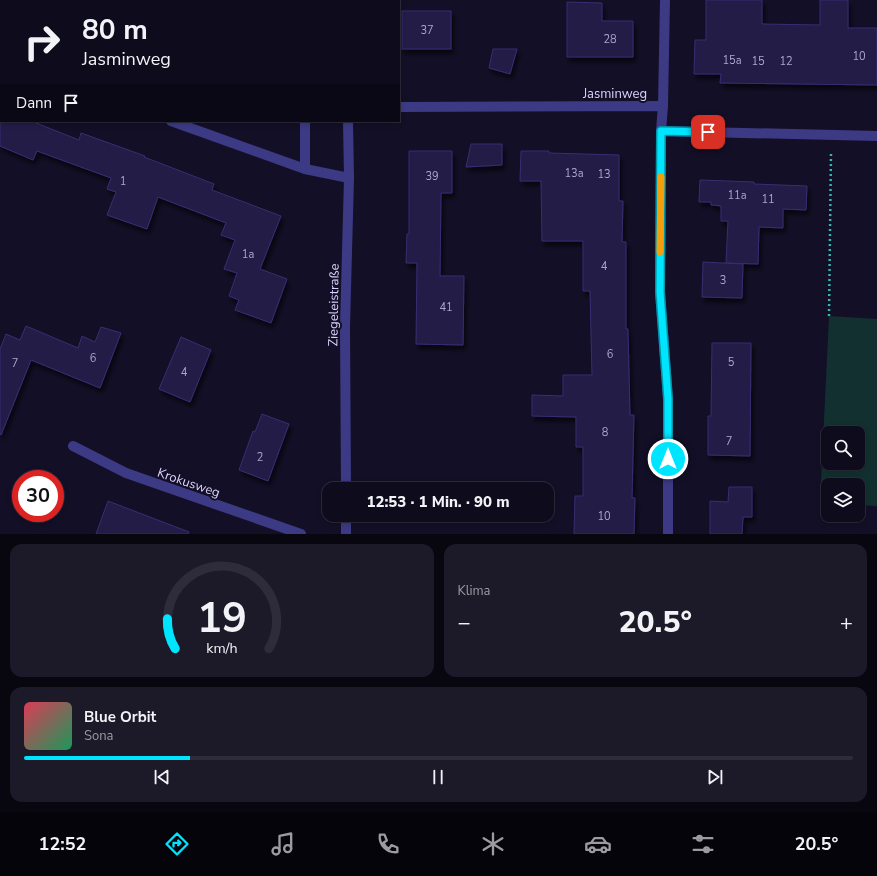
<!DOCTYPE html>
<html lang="de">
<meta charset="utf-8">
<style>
:root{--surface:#0e0b1c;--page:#1c1929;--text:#f1f3f6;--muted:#9b9ba3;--line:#2e2b3b;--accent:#00e5ff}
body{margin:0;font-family:"Nunito Sans",sans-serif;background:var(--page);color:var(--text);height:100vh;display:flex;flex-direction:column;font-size:15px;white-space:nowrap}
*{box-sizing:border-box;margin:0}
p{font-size:13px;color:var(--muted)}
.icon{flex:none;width:22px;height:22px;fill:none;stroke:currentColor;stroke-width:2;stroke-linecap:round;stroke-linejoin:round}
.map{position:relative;height:534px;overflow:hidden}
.side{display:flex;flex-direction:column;gap:10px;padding:10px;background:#08060f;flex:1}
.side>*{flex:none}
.guide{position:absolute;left:0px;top:0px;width:400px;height:122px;box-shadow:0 2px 6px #0003,0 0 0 1px var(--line);background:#0e0b1c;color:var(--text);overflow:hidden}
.controls{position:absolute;left:821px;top:426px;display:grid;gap:8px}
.controls a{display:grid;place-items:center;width:44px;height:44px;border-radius:8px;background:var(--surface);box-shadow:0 2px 6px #0003,0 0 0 1px var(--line);font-size:20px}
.speed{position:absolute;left:12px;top:470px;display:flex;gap:8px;font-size:20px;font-weight:700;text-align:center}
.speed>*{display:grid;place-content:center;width:52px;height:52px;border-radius:50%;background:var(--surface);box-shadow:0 2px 6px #0003,0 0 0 1px var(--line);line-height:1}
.speed .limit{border:6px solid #d22;background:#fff;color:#111}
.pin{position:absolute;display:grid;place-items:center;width:34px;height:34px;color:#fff;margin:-17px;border-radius:8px;box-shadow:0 2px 6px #0006}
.me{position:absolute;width:44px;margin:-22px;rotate:0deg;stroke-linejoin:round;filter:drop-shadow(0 0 3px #0008)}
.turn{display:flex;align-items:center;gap:14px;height:84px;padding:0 16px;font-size:18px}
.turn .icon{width:52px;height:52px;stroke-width:2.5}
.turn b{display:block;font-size:28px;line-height:34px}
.then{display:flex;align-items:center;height:38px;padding:0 16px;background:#0003;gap:8px;font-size:15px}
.big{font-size:30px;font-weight:800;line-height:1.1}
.side .card{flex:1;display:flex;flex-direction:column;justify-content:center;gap:6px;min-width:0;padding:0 14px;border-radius:12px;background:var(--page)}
.side .dial{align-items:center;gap:0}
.dial svg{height:104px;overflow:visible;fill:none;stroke:var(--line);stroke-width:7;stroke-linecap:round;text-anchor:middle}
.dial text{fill:var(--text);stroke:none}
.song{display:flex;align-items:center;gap:12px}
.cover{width:48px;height:48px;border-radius:6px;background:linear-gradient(135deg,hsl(350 70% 55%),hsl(150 70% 35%))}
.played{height:4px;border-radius:2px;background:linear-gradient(90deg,var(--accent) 20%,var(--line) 20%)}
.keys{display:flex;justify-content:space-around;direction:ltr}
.heat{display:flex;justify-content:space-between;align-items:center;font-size:22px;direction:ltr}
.side .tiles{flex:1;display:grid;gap:10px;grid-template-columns:1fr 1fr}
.card:last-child{grid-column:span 2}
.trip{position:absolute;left:322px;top:482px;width:232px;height:40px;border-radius:12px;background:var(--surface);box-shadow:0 2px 6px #0003,0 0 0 1px var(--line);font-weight:800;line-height:40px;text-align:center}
.dock{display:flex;height:64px;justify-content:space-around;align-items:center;background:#06040b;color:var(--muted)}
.dock .icon{width:28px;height:28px}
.dock .current{color:var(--accent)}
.dock b{font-size:18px;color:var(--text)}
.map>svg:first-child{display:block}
.green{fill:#12302f;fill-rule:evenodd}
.building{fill:#241b47;stroke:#3b2d73;filter:url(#shadow)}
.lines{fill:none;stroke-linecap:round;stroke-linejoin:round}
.path{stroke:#2fb8b0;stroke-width:2.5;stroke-dasharray:2 3;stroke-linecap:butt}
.lane{stroke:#3d3a85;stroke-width:10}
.street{stroke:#3d3a85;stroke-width:10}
.route-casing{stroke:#0095a6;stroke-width:10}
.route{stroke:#00e5ff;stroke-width:7}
.slow{stroke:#f59e0b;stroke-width:7}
.labels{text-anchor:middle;stroke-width:4;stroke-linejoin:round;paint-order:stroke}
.number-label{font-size:11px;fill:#aca6d1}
.street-label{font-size:13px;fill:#d9d4ff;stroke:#130f26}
</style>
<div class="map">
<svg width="877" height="534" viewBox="0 0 877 534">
<defs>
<filter id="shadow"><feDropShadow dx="2.5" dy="4.5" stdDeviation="2" flood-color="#0009"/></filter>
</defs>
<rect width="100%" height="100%" fill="#130f26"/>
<path class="green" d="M 829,316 L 877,319 L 877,506 L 858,505 L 858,485 L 828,485 L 828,504 L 820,503 ZM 828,433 L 858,433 L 858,463 L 828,463 Z"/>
<g class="building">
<path d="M 706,0 L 762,0 L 762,24 L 820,25 L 820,0 L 848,0 L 848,28 L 877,28 L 877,85 L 720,83 L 721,74 L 694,74 L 695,40 L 706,40 Z"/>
<path d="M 567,2 L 602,3 L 602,21 L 633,21 L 633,57 L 567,57 Z"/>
<rect x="402" y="11" width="49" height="38"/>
<path d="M 493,49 L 517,49 L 510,74 L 489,68 Z"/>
<path d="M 0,121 L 31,121 L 79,140 L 81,133 L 145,156 L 144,157 L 214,184 L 212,190 L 281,216 L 260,269 L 287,279 L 271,323 L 235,310 L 239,300 L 229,296 L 237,273 L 224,269 L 235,240 L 221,235 L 226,223 L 158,197 L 147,229 L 107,215 L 116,192 L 107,189 L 111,178 L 37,151 L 33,160 L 0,146 Z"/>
<path d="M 471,144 L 502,144 L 502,165 L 466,167 Z"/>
<path d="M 409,151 L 452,151 L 452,193 L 441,193 L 440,276 L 464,276 L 463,345 L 416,344 L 417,263 L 406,263 L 407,234 L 409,234 Z"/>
<path d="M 521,151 L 549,151 L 549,153 L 619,155 L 619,201 L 623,201 L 622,242 L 626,242 L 626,329 L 628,329 L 630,415 L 634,415 L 632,498 L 635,498 L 634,534 L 574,534 L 575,496 L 583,496 L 583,447 L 576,447 L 576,417 L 532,416 L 532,395 L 563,396 L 563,375 L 592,375 L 590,291 L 583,291 L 583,241 L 542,241 L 541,181 L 520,181 Z"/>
<path d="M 700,180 L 754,182 L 754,184 L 807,186 L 806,210 L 783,209 L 783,228 L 759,227 L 758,264 L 726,263 L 728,221 L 721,221 L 721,206 L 711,205 L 711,202 L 699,202 Z"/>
<path d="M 703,262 L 743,264 L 742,298 L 702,297 Z"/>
<path d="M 26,326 L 78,348 L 82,336 L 95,342 L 101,327 L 121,333 L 100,388 L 31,360 L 1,435 L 0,434 L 0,349 L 6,334 L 20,340 Z"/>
<path d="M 181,337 L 211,350 L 190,402 L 159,389 Z"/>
<path d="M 712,343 L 751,343 L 750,456 L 708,455 L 708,416 L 711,416 Z"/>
<path d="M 262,414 L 289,424 L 268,481 L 239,470 L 253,431 L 255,432 Z"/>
<path d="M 729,487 L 752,487 L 752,517 L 743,517 L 742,534 L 710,534 L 710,501 L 728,502 Z"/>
<path d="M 108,501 L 189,532 L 188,534 L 96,534 Z"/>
</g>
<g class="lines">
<path class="path" d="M 829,316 L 831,153"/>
<path class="lane" d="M 305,121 L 305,169"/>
<g class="street">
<path d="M 348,0 L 348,1"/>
<path d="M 0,62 L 1,62"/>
<path d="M 663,106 L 665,0"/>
<path d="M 399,107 L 663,106 L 661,131 L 877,136"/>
<path d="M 171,121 L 305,169 L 349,178"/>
<path d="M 661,131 L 660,292 L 668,399 L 668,534"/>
<path d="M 73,446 L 126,473 L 301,534"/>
<path d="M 346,489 L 345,326 L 349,178 L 348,121"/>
<path d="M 346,515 L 346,534"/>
</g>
</g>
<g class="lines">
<g class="route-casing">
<path id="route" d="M 668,459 L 668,399 L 660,292 L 661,131 L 708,132"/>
</g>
<use href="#route" class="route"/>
<path class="slow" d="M 660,252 L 661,177"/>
</g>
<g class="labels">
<g class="number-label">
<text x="427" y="34">37</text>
<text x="610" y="43">28</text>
<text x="859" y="60">10</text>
<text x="732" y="64">15a</text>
<text x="758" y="65">15</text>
<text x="786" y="65">12</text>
<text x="574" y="177">13a</text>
<text x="604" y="178">13</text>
<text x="432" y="180">39</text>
<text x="123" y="185">1</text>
<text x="737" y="199">11a</text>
<text x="768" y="203">11</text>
<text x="248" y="258">1a</text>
<text x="604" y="270">4</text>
<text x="723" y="284">3</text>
<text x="446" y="311">41</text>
<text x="610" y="358">6</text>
<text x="93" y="362">6</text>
<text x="731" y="366">5</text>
<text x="15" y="367">7</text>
<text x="184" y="376">4</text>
<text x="605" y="436">8</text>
<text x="729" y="445">7</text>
<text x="260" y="461">2</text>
<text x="604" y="520">10</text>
</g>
<g class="street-label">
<text x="615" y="98">Jasminweg</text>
<text transform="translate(333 305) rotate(-89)" y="5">Ziegeleistraße</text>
<text transform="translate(189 482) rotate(19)" y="5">Krokusweg</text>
</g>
</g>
</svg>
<div class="controls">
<a><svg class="icon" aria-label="search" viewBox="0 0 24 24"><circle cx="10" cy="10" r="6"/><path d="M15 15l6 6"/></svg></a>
<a><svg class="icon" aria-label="layers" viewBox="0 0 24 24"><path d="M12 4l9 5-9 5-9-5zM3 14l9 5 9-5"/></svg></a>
</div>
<div class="speed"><div class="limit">30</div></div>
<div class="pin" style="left:708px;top:132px;background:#d93025"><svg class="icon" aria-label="arrive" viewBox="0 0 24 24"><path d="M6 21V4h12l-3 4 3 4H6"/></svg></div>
<svg class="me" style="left:668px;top:459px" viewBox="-20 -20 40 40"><circle r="17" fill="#00e5ff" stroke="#fff" stroke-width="3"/><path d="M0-11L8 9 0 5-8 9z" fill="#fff"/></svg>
<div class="trip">12:53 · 1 Min. · 90 m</div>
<div class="guide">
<div class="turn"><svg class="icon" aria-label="right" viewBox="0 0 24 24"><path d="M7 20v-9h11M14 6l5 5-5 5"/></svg><div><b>80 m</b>Jasminweg</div></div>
<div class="then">Dann<svg class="icon" aria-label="arrive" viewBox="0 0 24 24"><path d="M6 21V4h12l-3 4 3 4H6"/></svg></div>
</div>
</div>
<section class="side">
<div class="tiles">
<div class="card dial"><svg viewBox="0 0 100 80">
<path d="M14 69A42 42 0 1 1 86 69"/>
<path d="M14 69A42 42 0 0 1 8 46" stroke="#00e5ff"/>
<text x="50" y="56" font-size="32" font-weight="700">19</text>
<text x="50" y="72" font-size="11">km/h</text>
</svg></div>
<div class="card"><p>Klima</p>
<div class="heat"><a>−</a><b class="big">20.5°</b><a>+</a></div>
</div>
<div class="card">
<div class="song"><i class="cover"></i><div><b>Blue Orbit</b><p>Sona</p></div></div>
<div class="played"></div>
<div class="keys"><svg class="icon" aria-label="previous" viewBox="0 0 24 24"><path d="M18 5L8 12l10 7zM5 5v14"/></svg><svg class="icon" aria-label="pause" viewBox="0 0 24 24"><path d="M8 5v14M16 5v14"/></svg><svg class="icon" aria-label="next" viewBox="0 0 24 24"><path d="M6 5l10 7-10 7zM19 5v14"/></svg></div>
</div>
</div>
</section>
<nav class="dock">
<b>12:52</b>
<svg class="icon current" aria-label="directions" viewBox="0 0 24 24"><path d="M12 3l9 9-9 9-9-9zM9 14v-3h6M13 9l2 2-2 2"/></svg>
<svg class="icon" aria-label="music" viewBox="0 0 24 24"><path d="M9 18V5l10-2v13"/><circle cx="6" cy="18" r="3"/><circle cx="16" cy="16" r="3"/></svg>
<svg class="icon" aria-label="phone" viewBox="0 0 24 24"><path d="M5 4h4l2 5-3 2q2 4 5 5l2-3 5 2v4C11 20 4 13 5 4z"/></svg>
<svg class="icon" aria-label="climate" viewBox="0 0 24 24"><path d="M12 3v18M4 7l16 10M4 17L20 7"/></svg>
<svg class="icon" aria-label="car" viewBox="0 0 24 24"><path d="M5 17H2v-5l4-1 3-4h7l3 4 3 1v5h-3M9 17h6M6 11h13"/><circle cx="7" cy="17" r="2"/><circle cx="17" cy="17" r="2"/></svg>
<svg class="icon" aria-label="filters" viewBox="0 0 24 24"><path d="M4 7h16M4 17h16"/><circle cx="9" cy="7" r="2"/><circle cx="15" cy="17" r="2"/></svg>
<b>20.5°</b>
</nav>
